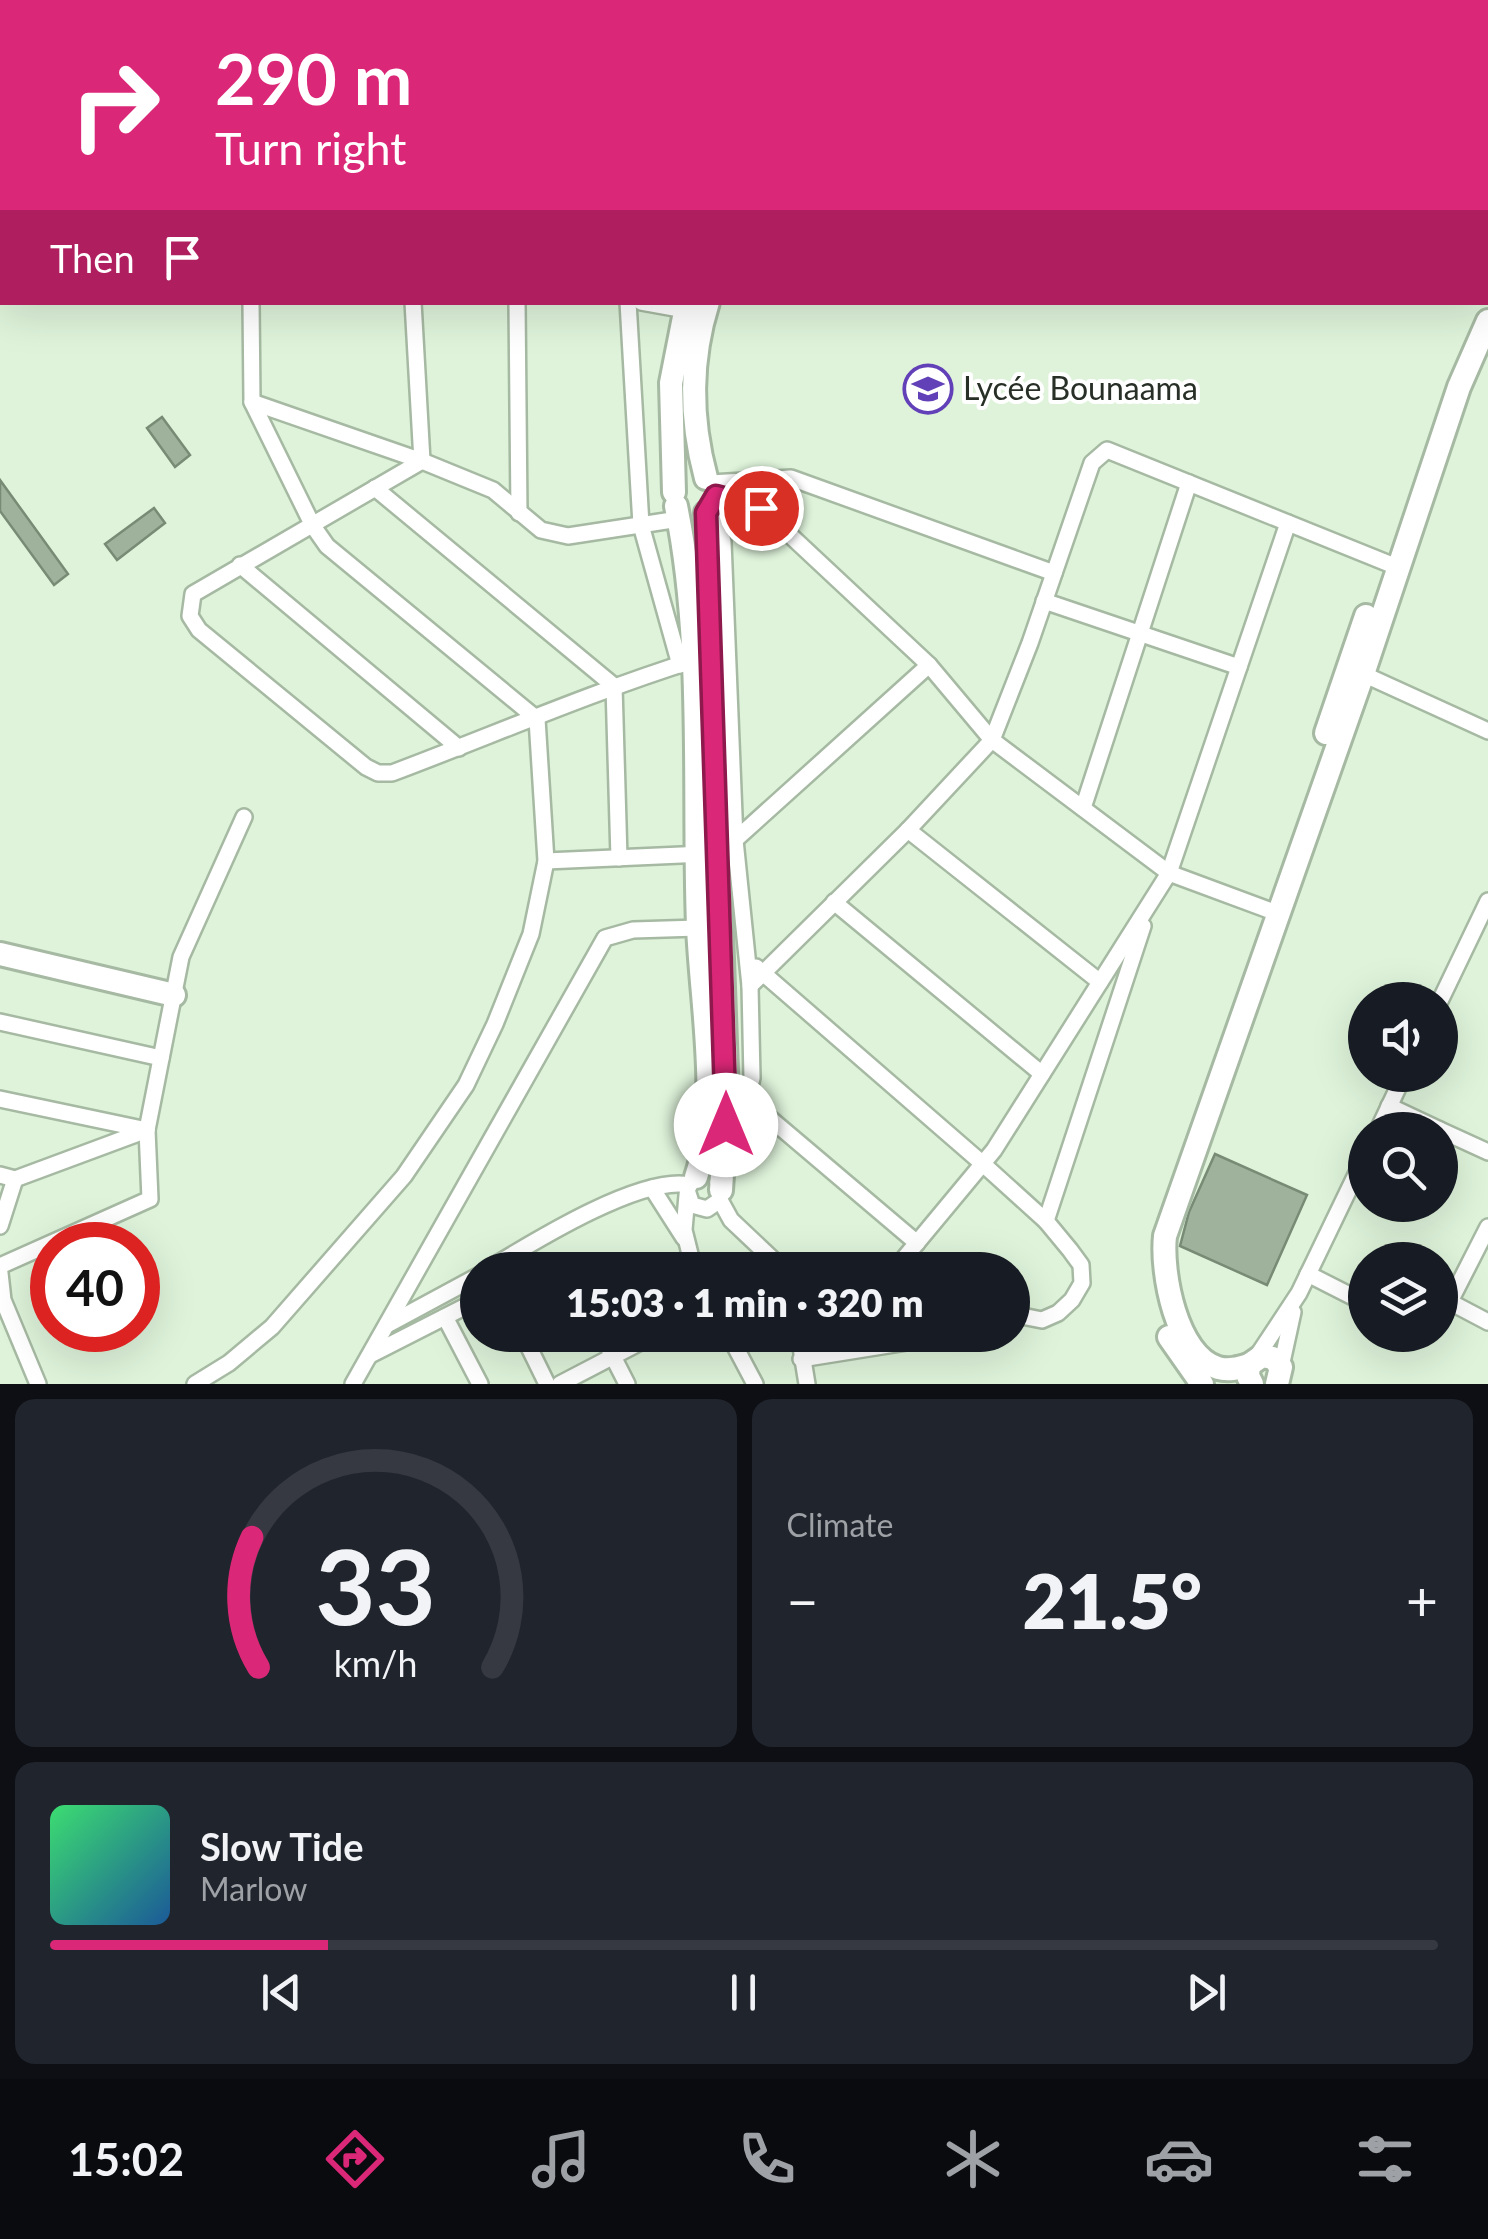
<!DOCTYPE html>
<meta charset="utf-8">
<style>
:root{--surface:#171b24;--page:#20242c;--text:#f1f3f6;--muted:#9ea1a6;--line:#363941;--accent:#db2777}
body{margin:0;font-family:Lato,sans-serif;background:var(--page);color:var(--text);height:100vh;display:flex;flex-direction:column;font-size:38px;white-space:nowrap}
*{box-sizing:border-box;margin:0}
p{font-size:32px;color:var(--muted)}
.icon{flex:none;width:55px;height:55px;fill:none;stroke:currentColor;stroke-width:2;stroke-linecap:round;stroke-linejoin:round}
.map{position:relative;height:1384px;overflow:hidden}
.details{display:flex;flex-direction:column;gap:15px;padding:15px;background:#0d0f14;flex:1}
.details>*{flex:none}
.hud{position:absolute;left:0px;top:0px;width:1490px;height:305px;box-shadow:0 10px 40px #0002;background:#db2777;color:#fff;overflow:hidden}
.controls{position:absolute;left:1348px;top:982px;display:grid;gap:20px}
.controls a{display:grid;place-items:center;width:110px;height:110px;border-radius:50%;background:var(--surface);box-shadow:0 10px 40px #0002;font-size:50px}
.speed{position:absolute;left:30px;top:1222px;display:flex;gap:20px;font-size:50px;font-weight:700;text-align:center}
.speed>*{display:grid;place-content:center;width:130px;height:130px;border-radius:50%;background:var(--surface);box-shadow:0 10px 40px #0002;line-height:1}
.speed .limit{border:15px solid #d22;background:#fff;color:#111}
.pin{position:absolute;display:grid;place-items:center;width:85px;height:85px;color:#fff;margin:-42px;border:5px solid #fff;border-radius:50%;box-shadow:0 2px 10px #0007}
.me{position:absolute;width:110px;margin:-55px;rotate:0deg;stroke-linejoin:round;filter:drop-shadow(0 0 8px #0008)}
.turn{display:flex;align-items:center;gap:35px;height:210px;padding:0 50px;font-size:45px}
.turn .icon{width:130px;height:130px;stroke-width:2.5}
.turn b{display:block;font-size:70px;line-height:85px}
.then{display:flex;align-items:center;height:95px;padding:0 50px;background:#0003;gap:20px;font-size:38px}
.big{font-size:75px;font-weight:800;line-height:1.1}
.details .card{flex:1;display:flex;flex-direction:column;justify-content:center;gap:15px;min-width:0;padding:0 35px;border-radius:20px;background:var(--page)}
.details .dial{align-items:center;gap:0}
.dial svg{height:260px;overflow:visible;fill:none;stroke:var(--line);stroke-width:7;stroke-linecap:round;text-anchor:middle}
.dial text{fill:var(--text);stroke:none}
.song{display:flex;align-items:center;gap:30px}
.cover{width:120px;height:120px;border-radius:15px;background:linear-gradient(135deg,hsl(140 70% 55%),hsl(210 70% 35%))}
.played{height:10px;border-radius:5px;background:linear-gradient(90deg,var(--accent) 20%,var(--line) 20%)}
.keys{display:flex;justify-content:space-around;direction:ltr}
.heat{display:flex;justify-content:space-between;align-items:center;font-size:55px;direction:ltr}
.details .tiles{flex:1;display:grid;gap:15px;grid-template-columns:1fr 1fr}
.card:last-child{grid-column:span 2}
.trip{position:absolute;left:460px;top:1252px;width:570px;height:100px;border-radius:50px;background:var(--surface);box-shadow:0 10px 40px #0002;font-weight:800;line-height:100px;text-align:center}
.tabs{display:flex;height:160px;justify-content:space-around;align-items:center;background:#090b0e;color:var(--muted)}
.tabs .icon{width:70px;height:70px}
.tabs .on{color:var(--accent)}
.tabs b{font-size:45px;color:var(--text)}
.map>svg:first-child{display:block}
.building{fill:#9fb39c;stroke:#788b75;stroke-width:2.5}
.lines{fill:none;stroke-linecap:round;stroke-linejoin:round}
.street-casing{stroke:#a6b9a2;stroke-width:20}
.secondary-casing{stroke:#a6b9a2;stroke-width:28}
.primary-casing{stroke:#a6b9a2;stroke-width:30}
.street{stroke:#fff;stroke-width:15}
.secondary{stroke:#fff;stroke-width:22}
.primary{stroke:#fff;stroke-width:25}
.route-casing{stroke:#8e194d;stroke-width:25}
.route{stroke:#db2777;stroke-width:18}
.labels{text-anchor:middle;stroke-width:8;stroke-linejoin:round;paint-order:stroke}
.poi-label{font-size:32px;fill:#272f26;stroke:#fff;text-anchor:start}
</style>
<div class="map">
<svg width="1488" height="1384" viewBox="0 0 1488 1384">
<rect width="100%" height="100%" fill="#def3da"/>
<g class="building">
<path d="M 162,417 L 190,455 L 175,467 L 147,428 Z"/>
<path d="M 0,480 L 68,574 L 54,585 L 0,511 Z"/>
<path d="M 154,508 L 165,523 L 117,560 L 105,544 Z"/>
<path d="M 1215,1154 L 1307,1195 L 1267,1285 L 1180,1246 L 1189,1212 Z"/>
</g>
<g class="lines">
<g class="street-casing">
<g id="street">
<path d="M 1150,0 L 1151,2"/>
<path d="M 1293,0 L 1293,2"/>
<path d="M 1446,0 L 1446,2"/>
<path d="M 453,2 L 453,0"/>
<path d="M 413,302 L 422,461 L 193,594 L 190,616 L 199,630 L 366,767 L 378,773 L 392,773 C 493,735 592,692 694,660 L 702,661"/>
<path d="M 517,302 L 519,513"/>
<path d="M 628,302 L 641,525 L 680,665"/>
<path d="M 641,302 L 691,311"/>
<path d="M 252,402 L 422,461 L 493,490 L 541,530 L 568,536 L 679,519"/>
<path d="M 711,483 L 791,478 L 1054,573"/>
<path d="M 375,488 L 614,686 L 619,858"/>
<path d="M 715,496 L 761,508 L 929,665 L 992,740 L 1169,873 L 1277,913"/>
<path d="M 714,502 L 723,542 L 735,840 L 750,986 L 752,1078 L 747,1099 L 726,1125"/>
<path d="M 240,565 L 459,748"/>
<path d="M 1044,601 L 1239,667"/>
<path d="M 1363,674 L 1488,731"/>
<path d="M 1083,808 L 1189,483"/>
<path d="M 908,830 L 1100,982"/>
<path d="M 735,840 L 929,665"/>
<path d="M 546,861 L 704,854"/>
<path d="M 834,902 L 1042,1074"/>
<path d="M 756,967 L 983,1164 L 1046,1221 L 1070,1250 L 1081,1265 L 1082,1283 L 1072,1300 L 1058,1313 L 1042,1320 L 1012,1314"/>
<path d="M 750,986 L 908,830 L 992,740 L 1030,643 L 1092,463 L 1107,450 L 1397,567"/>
<path d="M 1440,1001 L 1488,901"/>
<path d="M 0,1022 L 161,1058"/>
<path d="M 0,1099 L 147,1130"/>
<path d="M 747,1099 L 917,1243"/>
<path d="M 1389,1106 L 1440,1130"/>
<path d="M 1378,1130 L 1404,1075"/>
<path d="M 1440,1130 L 1488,1152"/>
<path d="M 0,1175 L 15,1179 L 147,1130"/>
<path d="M 693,1179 L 687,1190 L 692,1205 L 707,1209 L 720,1200"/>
<path d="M 718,1182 L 721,1190 L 720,1200 L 731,1220 L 784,1270"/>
<path d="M 652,1188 L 684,1238"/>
<path d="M 687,1195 L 684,1230 L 694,1270"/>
<path d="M 1046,1221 L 1143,926"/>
<path d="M 0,1226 L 15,1179"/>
<path d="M 0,1266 L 150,1199 L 147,1130 L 181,957 L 244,817"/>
<path d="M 487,1270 C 530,1244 640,1175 689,1185"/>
<path d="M 532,1270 L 547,1263 L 563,1270"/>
<path d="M 885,1270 L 896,1268 L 994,1150 L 1169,873 L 1288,523"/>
<path d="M 0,1273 L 3,1300 L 38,1384"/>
<path d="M 1308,1274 L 1365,1303"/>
<path d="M 1450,1302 L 1488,1322"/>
<path d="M 445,1317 L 480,1384"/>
<path d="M 1440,1321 L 1488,1227"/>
<path d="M 389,1324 L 478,1276"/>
<path d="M 523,1335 L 547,1384"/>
<path d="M 602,1335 L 627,1384"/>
<path d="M 729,1335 L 755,1384"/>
<path d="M 799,1335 L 807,1384"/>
<path d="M 370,1355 L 478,1300"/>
<path d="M 1256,1358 L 1299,1293 L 1365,1156"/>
<path d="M 801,1359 L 951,1335"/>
<path d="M 1281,1367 L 1293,1312"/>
<path d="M 195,1384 L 229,1363 L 272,1327 L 404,1176 L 466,1085 L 495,1024 L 531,934 L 546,861 L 537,719 L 327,546 L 313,526 L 252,402 L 251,302"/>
<path d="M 353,1384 L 605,938 L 633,930 L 698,928"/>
<path d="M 560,1384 L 654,1335"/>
</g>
</g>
<g class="secondary-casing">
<g id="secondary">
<path d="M 780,2 L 780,0"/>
<path d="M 1488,284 L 1488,283"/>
<path d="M 706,478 C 690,419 689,362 708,302"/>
<path d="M 674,492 L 671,383 L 687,302"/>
<path d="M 676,506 C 704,643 693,786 698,926 C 701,1004 721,1104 696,1177"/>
<path d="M 706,513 L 727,1099 L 721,1190"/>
<path d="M 1326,733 L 1366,616"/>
<path d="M 0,954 L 174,995"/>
<path d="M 1169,1337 L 1202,1384"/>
<path d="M 1249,1365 C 1239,1368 1229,1371 1218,1368 C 1176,1356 1161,1272 1165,1236 L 1363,674 L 1459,387 L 1488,321"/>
<path d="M 1252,1384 L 1248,1376 L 1249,1365 L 1262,1356 L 1273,1358 L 1281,1367 L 1277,1384"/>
</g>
</g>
<g class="primary-casing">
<g id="primary">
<path d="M 810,0 L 834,2"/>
<path d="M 249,2 L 289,2"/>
<path d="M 0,11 L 2,11"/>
</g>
</g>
<use href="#street" class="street"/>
<use href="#secondary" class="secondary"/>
<use href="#primary" class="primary"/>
</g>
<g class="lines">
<g class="route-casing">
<path id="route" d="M 726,1125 L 706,513 L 716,496 L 761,508"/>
</g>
<use href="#route" class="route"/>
</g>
<defs>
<g id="school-ring" transform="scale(2.5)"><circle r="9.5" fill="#fff" stroke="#6240b8" stroke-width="1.5"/><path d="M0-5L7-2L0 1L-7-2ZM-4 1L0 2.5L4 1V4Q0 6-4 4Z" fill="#6240b8"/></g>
</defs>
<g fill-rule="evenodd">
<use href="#school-ring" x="928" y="389"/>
</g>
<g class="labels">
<g class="poi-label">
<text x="963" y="400">Lycée Bounaama</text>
</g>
</g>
</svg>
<div class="controls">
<a><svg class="icon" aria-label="sound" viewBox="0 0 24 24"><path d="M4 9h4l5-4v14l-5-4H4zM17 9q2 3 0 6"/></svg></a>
<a><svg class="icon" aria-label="search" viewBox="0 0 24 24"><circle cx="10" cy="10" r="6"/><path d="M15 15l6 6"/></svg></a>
<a><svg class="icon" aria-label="layers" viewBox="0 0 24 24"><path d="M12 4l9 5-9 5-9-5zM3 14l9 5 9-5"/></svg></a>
</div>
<div class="speed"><div class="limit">40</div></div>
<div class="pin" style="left:761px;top:508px;background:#d93025"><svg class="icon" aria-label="arrive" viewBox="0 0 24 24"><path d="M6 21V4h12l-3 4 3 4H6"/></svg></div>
<svg class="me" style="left:726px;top:1125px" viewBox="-20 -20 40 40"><circle r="19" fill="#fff"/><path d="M0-13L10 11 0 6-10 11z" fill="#db2777"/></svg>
<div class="trip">15:03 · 1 min · 320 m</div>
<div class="hud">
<div class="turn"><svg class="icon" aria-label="right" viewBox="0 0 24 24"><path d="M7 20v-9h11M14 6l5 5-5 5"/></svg><div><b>290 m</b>Turn right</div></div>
<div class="then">Then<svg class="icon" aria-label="arrive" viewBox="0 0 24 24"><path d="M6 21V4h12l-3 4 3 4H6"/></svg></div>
</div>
</div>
<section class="details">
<div class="tiles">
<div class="card dial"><svg viewBox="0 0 100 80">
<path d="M14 69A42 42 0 1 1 86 69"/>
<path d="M14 69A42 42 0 0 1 12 29" stroke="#db2777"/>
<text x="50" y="56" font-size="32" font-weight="700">33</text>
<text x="50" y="72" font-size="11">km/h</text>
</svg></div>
<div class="card"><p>Climate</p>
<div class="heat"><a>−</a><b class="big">21.5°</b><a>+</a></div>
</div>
<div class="card">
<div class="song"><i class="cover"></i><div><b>Slow Tide</b><p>Marlow</p></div></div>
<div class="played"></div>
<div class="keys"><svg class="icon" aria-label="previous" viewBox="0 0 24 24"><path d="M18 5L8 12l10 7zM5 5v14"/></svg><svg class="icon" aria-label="pause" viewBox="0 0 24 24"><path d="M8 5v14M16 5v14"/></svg><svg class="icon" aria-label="next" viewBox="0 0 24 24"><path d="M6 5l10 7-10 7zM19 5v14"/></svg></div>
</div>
</div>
</section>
<nav class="tabs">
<b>15:02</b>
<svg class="icon on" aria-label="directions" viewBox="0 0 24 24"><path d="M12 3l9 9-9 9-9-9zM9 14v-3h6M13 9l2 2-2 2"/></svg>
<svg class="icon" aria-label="music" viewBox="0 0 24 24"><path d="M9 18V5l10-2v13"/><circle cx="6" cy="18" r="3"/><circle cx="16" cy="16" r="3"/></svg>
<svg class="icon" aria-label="phone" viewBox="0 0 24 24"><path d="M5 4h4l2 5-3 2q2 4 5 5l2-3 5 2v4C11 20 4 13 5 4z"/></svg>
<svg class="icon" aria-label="climate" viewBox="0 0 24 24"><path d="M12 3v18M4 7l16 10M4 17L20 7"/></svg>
<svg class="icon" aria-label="car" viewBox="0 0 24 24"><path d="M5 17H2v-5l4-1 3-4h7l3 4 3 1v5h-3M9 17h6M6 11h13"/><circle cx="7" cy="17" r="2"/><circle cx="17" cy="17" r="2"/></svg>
<svg class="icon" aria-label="filters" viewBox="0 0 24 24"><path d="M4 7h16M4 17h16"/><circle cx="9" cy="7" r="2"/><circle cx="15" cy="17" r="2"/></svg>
</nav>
